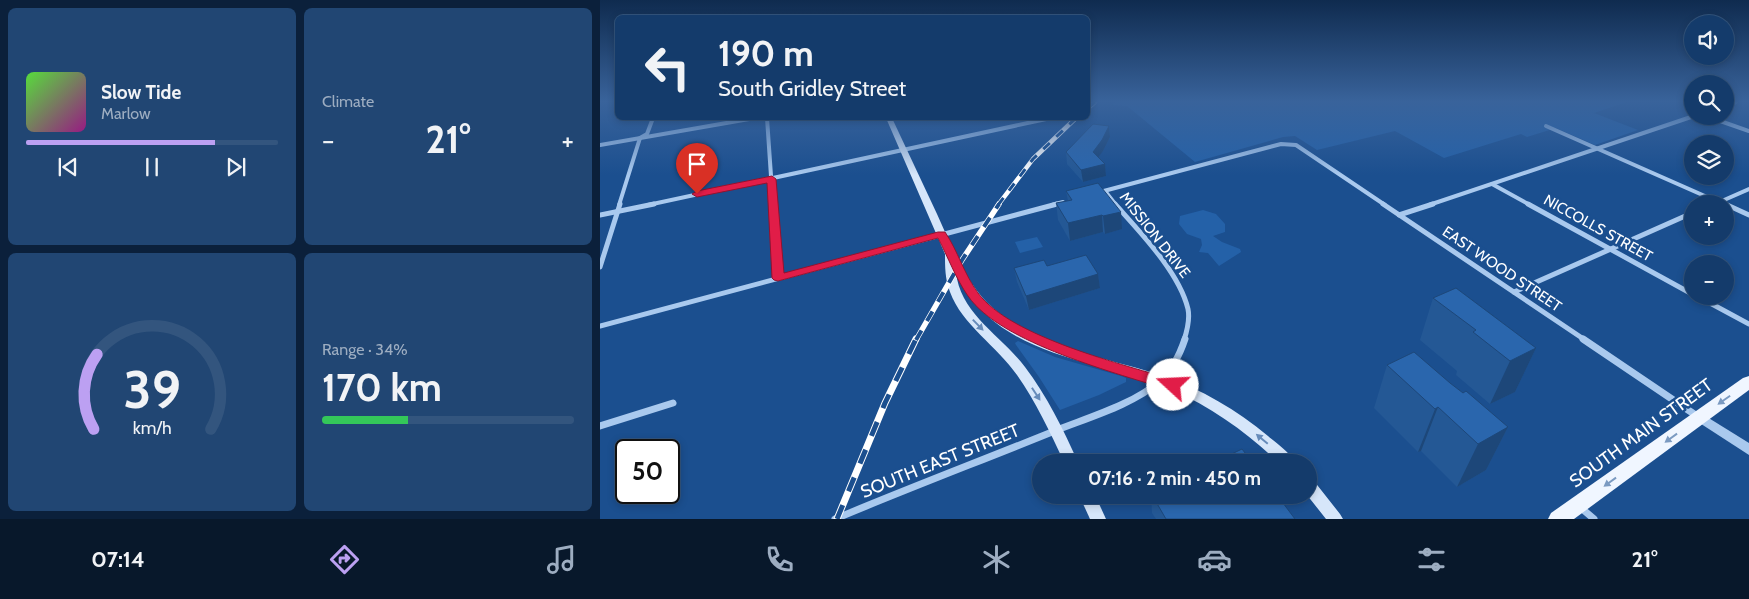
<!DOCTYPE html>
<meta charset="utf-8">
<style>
:root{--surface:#143b6b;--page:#214673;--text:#f1f3f6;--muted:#9dadc1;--line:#33557e;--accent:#bca0f2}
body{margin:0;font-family:Cabin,sans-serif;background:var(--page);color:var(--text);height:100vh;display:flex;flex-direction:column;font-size:19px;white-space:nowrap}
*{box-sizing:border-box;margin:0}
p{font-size:16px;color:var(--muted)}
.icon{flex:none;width:28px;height:28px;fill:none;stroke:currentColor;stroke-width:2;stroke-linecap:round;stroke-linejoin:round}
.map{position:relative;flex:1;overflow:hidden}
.sheet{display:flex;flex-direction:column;gap:8px;padding:8px;background:#0b203b;width:600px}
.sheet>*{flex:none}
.hud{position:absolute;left:15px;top:15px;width:475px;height:105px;border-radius:8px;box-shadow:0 2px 8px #0003,0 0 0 1px var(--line);background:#143b6b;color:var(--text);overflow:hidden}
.fabs{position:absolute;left:1084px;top:15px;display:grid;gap:10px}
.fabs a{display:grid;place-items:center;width:50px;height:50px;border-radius:50%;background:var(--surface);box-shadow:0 2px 8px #0003,0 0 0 1px var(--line);font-size:25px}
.speed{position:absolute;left:15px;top:439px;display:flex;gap:10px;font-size:25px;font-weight:700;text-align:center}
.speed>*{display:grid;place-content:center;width:65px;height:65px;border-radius:50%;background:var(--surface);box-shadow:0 2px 8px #0003,0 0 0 1px var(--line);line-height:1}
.speed .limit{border:2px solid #111;border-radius:8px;background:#fff;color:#111}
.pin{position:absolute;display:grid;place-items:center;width:42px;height:42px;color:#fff;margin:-51px -21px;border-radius:50% 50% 50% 0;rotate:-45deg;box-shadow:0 0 5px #0007}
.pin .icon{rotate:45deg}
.me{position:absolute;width:55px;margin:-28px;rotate:290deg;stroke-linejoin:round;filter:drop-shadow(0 0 4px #0008)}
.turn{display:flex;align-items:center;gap:18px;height:105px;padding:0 20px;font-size:22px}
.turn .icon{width:65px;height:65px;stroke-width:2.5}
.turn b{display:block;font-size:35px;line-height:42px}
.big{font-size:38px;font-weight:800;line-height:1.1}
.sheet .tile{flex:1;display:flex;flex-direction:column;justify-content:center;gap:8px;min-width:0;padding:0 18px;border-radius:8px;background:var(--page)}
.sheet .dial{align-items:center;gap:0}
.dial svg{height:130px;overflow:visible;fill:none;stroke:var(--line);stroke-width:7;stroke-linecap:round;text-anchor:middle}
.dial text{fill:var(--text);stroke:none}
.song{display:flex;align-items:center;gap:15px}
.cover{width:60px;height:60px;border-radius:8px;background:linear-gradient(135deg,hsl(110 70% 55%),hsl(310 70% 35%))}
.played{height:5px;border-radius:2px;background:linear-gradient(90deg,var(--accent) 75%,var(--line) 75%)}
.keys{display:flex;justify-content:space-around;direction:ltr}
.heat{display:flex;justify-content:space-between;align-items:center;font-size:28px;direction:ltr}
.charge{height:8px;border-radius:4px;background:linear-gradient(90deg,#34c759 34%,var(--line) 0)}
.sheet .tiles{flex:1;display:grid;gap:8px;grid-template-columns:repeat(2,1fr)}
.trip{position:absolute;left:432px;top:454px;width:285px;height:50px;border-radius:25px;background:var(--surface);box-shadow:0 2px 8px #0003,0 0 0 1px var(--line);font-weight:800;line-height:50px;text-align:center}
.tabs{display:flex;height:80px;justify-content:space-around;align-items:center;background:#08182b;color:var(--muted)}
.tabs .icon{width:35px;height:35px}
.tabs .active{color:var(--accent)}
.tabs b{font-size:22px;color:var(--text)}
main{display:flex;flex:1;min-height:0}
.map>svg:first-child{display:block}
.green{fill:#2461a8}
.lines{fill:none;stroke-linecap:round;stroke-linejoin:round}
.minor-far2{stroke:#a9c9ee;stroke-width:4}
.minor-far1{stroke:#a9c9ee;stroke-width:5}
.minor{stroke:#a9c9ee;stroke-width:7}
.tertiary{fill:#a9c9ee;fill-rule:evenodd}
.secondary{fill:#d6e6fa;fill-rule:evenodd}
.primary{fill:#f0f6ff;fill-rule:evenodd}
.rail-far2-casing{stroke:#fff;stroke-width:4.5}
.rail-far1-casing{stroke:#fff;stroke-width:5.5}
.rail-casing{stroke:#fff;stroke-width:7}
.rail-far2{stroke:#1b4f8f;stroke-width:3;stroke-dasharray:9;stroke-linecap:butt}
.rail-far1{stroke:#1b4f8f;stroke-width:4;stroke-dasharray:11;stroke-linecap:butt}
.rail{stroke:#1b4f8f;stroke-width:5;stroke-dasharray:15;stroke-linecap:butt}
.wall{fill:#245895}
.shaded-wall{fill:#1d4779}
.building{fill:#2a66ad;stroke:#1d4779}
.oneway{fill:#668bba}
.oneway2{fill:#7b9ac1}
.route{fill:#e11d48;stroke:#92132f}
.labels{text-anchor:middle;stroke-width:5;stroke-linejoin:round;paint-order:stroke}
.street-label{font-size:15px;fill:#fff;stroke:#1b4f8f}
.near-street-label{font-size:18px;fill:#fff;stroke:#1b4f8f}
</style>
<main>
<section class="sheet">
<div class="tiles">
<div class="tile">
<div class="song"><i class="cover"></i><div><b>Slow Tide</b><p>Marlow</p></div></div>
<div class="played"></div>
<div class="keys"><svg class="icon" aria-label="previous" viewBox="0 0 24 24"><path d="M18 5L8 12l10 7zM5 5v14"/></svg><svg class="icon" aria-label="pause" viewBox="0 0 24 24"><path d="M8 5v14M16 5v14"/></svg><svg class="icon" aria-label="next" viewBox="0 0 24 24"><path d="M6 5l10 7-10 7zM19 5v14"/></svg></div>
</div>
<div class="tile"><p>Climate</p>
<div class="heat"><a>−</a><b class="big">21°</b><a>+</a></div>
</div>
<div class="tile dial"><svg viewBox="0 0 100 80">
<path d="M14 69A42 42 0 1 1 86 69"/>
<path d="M14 69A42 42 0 0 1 16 23" stroke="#bca0f2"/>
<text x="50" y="56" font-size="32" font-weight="700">39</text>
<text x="50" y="72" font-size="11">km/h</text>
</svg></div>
<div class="tile"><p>Range · 34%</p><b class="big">170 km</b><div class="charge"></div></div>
</div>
</section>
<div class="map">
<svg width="1149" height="519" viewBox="0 0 1149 519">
<rect width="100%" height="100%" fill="#1b4f8f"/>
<g class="green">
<path d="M 515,102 L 1027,102 L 994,113 L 1038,130 L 995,145 L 956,128 L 927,137 L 921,134 L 844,158 L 795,131 L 717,150 L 695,136 L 683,137 L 595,162 L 527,106 L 512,105 Z"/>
<path d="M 603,210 L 616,214 L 625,224 L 625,232 L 613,236 L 622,242 L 640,249 L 641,252 L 619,266 L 608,253 L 599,252 L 602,245 L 601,239 L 587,234 L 579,224 L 580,216 Z"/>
<path d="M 437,237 L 443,247 L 420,253 L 415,242 Z"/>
<path d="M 418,341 L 455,357 L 521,376 L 526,378 L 526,382 L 499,395 L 460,410 L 439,377 L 416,345 L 415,343 Z"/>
</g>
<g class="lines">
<g class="minor-far2">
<path d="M 1125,106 L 1136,102"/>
<path d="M 1106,116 L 1149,131"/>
<path d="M 167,118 L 173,205"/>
<path d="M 946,126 L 1123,204"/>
<path d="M 0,145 L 155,118"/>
<path d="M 892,184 L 930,205"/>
<path d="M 505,191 L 516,205"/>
<path d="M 500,192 L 681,144 L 696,145 L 785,205"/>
<path d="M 1115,204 L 1149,189"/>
<path d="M 1125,204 L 1127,205"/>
<path d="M 19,205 L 40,138 L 47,134 L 53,118"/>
<path d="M 48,205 L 451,118"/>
<path d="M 452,205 L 463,202"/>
<path d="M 829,205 L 1094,116"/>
</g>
<g class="minor-far1">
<path d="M 173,204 L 178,278"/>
<path d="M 515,204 C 540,232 579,272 588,309 C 590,319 587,331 584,340"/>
<path d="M 783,204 L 985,340"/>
<path d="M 928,204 L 1092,294"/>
<path d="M 1125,204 L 1149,215"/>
<path d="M 0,215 L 54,204"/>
<path d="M 799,215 L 833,204"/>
<path d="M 0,267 L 20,204"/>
<path d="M 914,292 L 1092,213"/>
<path d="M 1097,296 L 1149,324"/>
<path d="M 0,326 L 457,204"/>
</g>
<g class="minor">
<path d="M 983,339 L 1097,416"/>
<path d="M 0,426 L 73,403"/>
<path d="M 980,507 L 994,519"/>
<path d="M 235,519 C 309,488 383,460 457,430 C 490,417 534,404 560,381 C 572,370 580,354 585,339"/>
</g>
<path class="tertiary" d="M 1099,412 L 1149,443 L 1149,455 L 1095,420 L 1093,417 L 1095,414 Z"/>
<g class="secondary">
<path d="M 286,118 L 292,118 C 307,150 322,182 337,214 C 351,245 367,286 393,308 C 440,349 506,357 563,376 C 601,389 637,410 668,436 C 676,443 690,452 694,462 L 678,462 C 647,433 612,407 572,390 C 511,364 425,359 379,307 C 369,297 362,284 356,272 C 360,314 402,336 425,367 C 447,396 463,429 478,462 L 464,462 C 450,432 436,402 417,375 C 397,346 362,325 350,292 C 345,279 345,267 345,254 Z"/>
<path d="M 709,479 L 714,481 L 740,514 L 743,519 L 726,519 L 707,495 L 709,495 Z"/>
<path d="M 479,495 L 495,495 L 506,519 L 490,519 Z"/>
</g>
<path class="primary" d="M 1149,376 L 1149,390 L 974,519 L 948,519 L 951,513 L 1143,378 Z"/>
<g class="rail-far2-casing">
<g id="rail-far2">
<path d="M 488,108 L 495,102"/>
<path d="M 398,205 L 433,159 L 476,118"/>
</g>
</g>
<g class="rail-far1-casing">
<path id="rail-far1" d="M 316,340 L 362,260 L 399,204"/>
</g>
<g class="rail-casing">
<path id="rail" d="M 237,519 L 285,403 L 316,339"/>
</g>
<use href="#rail-far2" class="rail-far2"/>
<use href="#rail-far1" class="rail-far1"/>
<use href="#rail" class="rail"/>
</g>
<g class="wall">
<path d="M 509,126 L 510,137 L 503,151 L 498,157 L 505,164 L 506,176 L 483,182 L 467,164 L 466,152 Z"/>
<path d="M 466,191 L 522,229 L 505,234 L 503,232 L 470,241 L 458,220 L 456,203 L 468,201 Z"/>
<path d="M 447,266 L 498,274 L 500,288 L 429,310 L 417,282 L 414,268 Z"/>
<path d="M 833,298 L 936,348 L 915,392 L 890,404 L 856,375 L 857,371 L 820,340 Z"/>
<path d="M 787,365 L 850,383 L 908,427 L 886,470 L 857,487 L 821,451 L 818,452 L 774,408 Z"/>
<path d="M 551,495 L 552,495 L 695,519 L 556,519 L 552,513 Z"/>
</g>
<g class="shaded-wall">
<path d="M 509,126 L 510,137 L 503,151 L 494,163 L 493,152 Z"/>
<path d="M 505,164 L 506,176 L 483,182 L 481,170 Z"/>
<path d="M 521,212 L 522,229 L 505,234 L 503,216 Z"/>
<path d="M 502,215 L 503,232 L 470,241 L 468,223 Z"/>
<path d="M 498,274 L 500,288 L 429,310 L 426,296 Z"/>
<path d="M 936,348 L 915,392 L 890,404 L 910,361 Z"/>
<path d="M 838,407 L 821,451 L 818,452 L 835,409 Z"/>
<path d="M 908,427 L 886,470 L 857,487 L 878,444 Z"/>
</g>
<g class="building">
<path d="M 493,124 L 509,126 L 502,140 L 493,152 L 505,164 L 481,170 L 466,152 Z"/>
<path d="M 498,183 L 521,212 L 503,216 L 502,215 L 468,223 L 456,203 L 472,200 L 466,191 Z"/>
<path d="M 486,255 L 498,274 L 426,296 L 414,268 L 444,260 L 447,266 Z"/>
<path d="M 856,288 L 936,348 L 910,361 L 873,332 L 876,330 L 833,298 Z"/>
<path d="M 814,352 L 850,383 L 863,393 L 866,391 L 908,427 L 878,444 L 838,407 L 835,409 L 787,365 Z"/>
<path d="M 642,449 L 652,462 L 615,462 Z"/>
<path d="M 552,495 L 677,495 L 695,519 L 566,519 Z"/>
</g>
<defs><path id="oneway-solid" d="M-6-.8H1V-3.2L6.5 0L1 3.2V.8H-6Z" transform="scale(1.25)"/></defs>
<g class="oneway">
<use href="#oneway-solid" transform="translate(378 325) rotate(46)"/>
<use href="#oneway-solid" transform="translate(436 394) rotate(57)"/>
<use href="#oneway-solid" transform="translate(662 439) rotate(-140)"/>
</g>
<g class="oneway2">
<use href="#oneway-solid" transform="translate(1124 400) rotate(145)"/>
<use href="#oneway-solid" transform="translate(1071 438) rotate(144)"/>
<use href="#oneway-solid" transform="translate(1010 482) rotate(144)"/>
</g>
<linearGradient id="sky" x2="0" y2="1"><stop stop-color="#0f2b4f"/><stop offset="0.58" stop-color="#39639b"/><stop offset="1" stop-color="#39639b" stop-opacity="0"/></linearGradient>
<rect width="1149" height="175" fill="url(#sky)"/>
<path class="route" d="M 172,176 L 176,179 L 184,273 L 338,232 L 345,232 C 358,251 364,274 378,293 C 410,337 525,365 578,381 L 580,385 L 578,389 L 573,391 C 519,374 400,343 368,296 C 356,279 348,257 338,238 L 178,281 L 174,280 L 172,278 L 167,183 L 97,197 L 92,194 L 97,191 Z"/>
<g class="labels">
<g class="street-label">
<text transform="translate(998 228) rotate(29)" y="5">NICCOLLS STREET</text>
<text transform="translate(555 235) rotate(52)" y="5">MISSION DRIVE</text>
<text transform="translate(902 269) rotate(34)" y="5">EAST WOOD STREET</text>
</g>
<g class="near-street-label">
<text transform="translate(1041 433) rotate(-36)" y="6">SOUTH MAIN STREET</text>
<text transform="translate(340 461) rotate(-22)" y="6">SOUTH EAST STREET</text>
</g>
</g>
</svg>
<div class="fabs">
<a><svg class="icon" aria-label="sound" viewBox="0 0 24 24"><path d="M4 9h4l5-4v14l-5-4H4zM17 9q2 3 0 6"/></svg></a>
<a><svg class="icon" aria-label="search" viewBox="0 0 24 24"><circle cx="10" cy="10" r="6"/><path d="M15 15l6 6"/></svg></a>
<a><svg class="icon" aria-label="layers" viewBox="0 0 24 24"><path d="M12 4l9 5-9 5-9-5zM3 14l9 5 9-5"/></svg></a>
<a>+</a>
<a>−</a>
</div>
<div class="speed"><div class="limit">50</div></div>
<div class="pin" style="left:97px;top:194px;background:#d93025"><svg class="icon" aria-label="arrive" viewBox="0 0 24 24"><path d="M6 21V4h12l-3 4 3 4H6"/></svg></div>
<svg class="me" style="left:573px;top:385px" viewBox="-20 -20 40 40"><circle r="19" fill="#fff"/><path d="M0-13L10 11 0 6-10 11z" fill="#e11d48"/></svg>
<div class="trip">07:16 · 2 min · 450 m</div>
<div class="hud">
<div class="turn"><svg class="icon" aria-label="left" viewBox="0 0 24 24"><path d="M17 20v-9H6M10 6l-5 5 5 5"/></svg><div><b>190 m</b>South Gridley Street</div></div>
</div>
</div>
</main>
<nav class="tabs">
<b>07:14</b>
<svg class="icon active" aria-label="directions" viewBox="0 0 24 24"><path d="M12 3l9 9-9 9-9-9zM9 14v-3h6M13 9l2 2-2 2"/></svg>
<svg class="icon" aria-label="music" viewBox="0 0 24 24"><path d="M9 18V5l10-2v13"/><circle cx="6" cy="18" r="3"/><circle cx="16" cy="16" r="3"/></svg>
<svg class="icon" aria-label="phone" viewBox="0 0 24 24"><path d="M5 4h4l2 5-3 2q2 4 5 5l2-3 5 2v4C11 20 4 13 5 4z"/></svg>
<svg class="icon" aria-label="climate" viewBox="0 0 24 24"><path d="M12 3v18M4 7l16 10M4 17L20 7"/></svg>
<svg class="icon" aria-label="car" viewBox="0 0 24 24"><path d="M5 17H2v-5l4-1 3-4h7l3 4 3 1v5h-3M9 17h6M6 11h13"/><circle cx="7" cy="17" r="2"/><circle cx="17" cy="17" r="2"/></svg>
<svg class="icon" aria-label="filters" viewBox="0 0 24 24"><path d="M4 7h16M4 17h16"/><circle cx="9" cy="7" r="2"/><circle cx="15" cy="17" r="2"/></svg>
<b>21°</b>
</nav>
